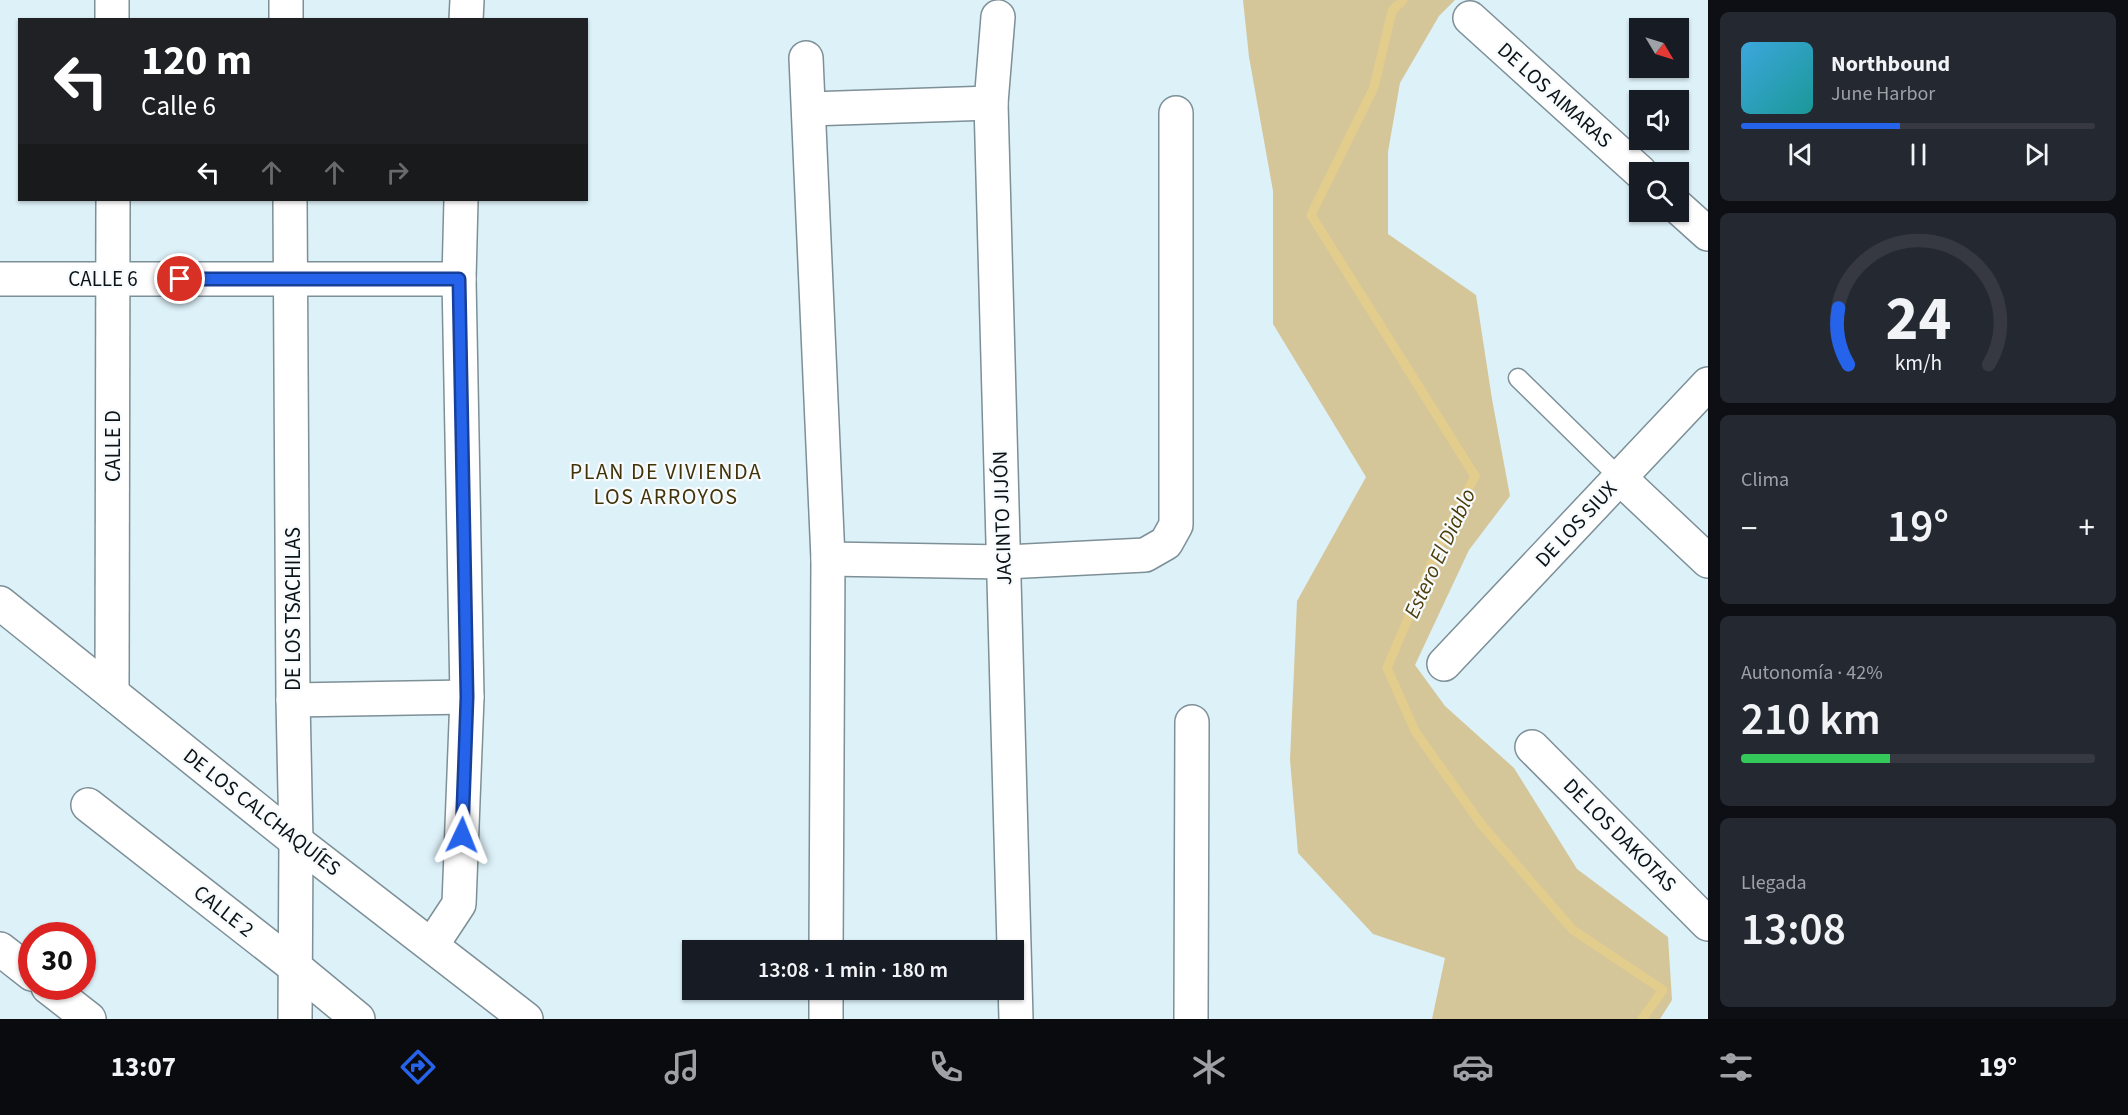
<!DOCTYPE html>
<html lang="es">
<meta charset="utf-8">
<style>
:root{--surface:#171b24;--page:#242831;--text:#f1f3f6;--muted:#9ea1a6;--line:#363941;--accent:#2563eb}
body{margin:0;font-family:"Source Sans 3",sans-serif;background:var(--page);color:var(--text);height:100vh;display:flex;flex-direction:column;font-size:22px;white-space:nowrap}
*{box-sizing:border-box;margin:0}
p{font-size:20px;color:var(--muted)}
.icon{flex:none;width:33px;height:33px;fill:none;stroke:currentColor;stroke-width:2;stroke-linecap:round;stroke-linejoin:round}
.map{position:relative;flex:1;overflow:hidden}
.details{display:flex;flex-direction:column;gap:12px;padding:12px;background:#0d0f14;width:420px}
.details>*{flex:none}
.top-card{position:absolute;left:18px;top:18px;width:570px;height:183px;border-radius:0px;box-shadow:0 2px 4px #0004;background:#202124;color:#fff;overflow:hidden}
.needle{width:39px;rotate:128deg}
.tools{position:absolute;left:1629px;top:18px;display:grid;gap:12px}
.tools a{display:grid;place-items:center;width:60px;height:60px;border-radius:0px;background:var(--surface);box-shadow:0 2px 4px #0004;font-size:30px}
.speed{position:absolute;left:18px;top:922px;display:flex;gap:12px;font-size:30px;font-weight:700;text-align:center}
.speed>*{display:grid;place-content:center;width:78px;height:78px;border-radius:50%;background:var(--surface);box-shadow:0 2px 4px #0004;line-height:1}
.speed .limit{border:9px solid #d22;background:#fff;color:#111}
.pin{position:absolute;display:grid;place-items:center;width:51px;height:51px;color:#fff;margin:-26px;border:3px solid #fff;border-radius:50%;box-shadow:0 2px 6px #0007}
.me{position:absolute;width:66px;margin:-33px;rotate:2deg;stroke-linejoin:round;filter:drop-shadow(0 0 4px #0008)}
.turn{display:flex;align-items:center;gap:21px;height:126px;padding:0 24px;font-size:27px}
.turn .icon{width:78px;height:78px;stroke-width:2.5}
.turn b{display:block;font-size:42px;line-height:51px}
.lanes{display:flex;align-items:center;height:57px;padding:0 24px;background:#0003;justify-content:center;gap:30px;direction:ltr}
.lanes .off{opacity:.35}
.big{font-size:45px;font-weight:600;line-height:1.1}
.details .tile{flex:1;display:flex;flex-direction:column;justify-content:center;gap:9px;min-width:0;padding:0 21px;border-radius:9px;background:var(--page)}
.details .dial{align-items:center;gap:0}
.dial svg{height:156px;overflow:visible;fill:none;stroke:var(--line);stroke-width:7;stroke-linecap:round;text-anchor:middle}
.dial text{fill:var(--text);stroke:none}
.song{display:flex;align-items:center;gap:18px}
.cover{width:72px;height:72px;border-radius:9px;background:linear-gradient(135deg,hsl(200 70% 55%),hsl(180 70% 35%))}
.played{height:6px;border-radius:3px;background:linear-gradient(90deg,var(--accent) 45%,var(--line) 45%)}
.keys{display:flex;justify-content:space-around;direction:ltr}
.heat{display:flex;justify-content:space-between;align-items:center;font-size:33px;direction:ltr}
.charge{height:9px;border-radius:4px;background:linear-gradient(90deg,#34c759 42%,var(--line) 0)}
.trip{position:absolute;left:682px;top:940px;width:342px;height:60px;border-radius:0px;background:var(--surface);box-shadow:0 2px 4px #0004;font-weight:600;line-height:60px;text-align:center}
.menu{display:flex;height:96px;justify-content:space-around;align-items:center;background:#090b0e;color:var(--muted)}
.menu .icon{width:42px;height:42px}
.menu .selected{color:var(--accent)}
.menu b{font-size:27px;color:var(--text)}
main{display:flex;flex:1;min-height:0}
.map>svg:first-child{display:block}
.green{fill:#d5c69a}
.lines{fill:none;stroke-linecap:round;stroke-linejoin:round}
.stream{stroke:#e3cd8c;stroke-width:9}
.lane-casing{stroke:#7d8f97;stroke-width:21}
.street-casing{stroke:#7d8f97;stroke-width:36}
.lane{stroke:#fff;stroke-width:18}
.street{stroke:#fff;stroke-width:33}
.route-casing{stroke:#184099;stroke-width:15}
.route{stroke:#2563eb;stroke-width:10}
.labels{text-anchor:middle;stroke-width:4.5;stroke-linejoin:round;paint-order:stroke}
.street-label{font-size:21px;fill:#0c1316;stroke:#f7fbfd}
.neighbourhood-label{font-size:22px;letter-spacing:1.5px;fill:#41340a;stroke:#f7fbfd}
.water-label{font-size:22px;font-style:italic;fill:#4d3d08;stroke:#f7fbfd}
</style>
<main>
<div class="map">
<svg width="1708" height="1019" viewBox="0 0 1708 1019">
<rect width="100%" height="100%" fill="#ddf1f9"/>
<path class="green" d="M 1243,0 L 1455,0 L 1439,16 L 1400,83 L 1388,152 L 1388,234 L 1476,295 L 1492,399 L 1510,496 L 1469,550 L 1415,665 L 1445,706 L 1514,768 L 1577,869 L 1668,937 L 1672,1000 L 1660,1019 L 1432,1019 L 1445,958 L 1373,934 L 1298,853 L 1290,760 L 1297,601 L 1366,477 L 1273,324 L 1273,191 L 1249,57 Z"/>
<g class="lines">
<path class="stream" d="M 1403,0 L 1392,11 L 1374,87 L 1311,215 L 1475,476 L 1438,548 L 1387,668 L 1415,731 L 1481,824 L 1573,930 L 1663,990 L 1642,1019"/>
<g class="lane-casing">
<path id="lane" d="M 1518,378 L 1619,477"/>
</g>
<g class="street-casing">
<g id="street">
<path d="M 112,0 L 112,20"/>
<path d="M 286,0 L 286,20"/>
<path d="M 998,17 L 991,103 L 1016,1019"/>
<path d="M 1470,18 L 1640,172"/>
<path d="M 466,20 L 467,0"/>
<path d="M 806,58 L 828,559 L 826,951"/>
<path d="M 809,109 L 991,103"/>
<path d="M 290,200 L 293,700 L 296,841 L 295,1019"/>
<path d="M 1678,207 L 1708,234"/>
<path d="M 0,279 L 459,279"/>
<path d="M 1619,477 L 1708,561"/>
<path d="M 828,559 L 1004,562 L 1145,555 L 1166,543 L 1176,525 L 1176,113"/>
<path d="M 0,603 L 296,841 L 526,1019"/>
<path d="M 1444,664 L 1708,384"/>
<path d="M 112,693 L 113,200"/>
<path d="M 293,700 L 467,697"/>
<path d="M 1532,747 L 1708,924"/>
<path d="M 88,805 L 295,967 L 358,1019"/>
<path d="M 432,945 L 459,904 L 467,697 L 459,279 L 461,200"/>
<path d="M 0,949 L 32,974"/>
<path d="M 48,987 L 89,1019"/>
<path d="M 826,1019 L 826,990"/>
<path d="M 1191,1019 L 1192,722"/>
</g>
</g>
<use href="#lane" class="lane"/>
<use href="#street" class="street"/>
</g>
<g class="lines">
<g class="route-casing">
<path id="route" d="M 180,279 L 459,279 L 467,697 L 462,835"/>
</g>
<use href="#route" class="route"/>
</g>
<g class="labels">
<g class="street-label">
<text transform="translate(1555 95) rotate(42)" y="7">DE LOS AIMARAS</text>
<text x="103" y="286">CALLE 6</text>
<text transform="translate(113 446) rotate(-90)" y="7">CALLE D</text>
<text transform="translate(1002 518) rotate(-92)" y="7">JACINTO JIJÓN</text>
<text transform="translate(1576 524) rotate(-47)" y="7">DE LOS SIUX</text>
<text transform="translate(293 609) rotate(-90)" y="7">DE LOS TSACHILAS</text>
<text transform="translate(262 812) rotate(38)" y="7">DE LOS CALCHAQUÍES</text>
<text transform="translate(1620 835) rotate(45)" y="7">DE LOS DAKOTAS</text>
<text transform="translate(224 911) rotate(38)" y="7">CALLE 2</text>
</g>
<g class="neighbourhood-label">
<text x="666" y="479">PLAN DE VIVIENDA<tspan x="666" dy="25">LOS ARROYOS</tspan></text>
</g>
<g class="water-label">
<text transform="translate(1439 553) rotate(-65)" y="8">Estero El Diablo</text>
</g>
</g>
</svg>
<div class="tools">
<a><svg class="needle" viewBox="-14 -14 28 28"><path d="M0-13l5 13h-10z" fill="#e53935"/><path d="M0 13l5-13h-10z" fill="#9ea1a6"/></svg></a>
<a><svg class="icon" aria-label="sound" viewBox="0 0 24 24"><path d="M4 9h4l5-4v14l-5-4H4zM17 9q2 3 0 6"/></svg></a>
<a><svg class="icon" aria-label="search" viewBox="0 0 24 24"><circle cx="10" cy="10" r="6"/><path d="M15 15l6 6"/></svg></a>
</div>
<div class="speed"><div class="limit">30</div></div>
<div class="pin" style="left:180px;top:279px;background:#d93025"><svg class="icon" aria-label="arrive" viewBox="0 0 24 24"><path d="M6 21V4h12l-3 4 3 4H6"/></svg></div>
<svg class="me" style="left:462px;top:835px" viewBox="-20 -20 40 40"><path d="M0-17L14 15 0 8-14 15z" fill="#2563eb" stroke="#fff" stroke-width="4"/></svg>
<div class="trip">13:08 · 1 min · 180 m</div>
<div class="top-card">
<div class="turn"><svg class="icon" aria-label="left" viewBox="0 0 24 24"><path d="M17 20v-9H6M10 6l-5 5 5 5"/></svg><div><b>120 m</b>Calle 6</div></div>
<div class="lanes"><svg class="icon" aria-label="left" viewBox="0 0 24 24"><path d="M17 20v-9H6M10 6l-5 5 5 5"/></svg><svg class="icon off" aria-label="ahead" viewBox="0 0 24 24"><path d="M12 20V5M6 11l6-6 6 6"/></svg><svg class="icon off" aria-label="ahead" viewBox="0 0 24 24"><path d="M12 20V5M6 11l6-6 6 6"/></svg><svg class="icon off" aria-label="right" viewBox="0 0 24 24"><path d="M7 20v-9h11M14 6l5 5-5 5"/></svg></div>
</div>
</div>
<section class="details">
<div class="tile">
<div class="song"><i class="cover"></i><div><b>Northbound</b><p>June Harbor</p></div></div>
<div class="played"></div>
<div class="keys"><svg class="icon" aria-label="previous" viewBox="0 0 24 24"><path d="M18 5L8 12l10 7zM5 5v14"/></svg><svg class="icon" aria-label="pause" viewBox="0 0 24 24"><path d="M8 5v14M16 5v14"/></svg><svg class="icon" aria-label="next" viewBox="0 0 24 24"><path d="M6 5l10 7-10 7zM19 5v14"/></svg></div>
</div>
<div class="tile dial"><svg viewBox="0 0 100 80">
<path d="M14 69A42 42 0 1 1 86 69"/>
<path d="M14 69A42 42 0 0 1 9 40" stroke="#2563eb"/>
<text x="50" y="56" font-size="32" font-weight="700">24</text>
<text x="50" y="72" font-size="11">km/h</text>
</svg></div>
<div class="tile"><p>Clima</p>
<div class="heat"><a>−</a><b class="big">19°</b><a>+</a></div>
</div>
<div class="tile"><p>Autonomía · 42%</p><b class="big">210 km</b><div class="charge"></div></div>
<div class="tile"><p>Llegada</p><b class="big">13:08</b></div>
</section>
</main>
<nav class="menu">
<b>13:07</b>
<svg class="icon selected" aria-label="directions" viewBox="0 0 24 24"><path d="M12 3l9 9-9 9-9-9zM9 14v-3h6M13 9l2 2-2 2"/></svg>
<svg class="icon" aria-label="music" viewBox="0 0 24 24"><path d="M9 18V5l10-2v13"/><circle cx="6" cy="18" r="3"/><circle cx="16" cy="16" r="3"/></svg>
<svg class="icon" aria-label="phone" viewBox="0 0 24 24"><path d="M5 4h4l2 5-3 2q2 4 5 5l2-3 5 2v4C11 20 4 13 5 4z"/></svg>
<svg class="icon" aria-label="climate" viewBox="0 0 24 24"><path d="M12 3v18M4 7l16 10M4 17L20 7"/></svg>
<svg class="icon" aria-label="car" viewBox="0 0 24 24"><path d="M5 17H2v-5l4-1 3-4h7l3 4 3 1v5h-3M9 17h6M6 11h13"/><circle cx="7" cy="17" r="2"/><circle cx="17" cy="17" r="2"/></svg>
<svg class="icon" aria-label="filters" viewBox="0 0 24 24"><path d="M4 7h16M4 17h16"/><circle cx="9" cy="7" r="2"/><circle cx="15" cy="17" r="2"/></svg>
<b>19°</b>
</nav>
